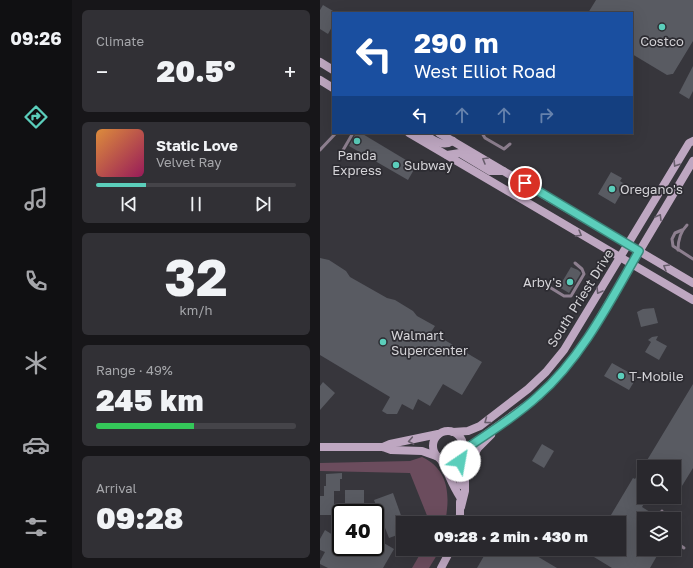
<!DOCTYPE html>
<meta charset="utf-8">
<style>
:root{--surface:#29282d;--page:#313035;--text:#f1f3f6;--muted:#a5a6aa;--line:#454449;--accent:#5bcebb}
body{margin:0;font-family:"Golos Text",sans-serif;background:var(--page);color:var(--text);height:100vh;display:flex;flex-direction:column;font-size:15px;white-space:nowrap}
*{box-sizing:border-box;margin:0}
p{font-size:13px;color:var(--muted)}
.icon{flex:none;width:22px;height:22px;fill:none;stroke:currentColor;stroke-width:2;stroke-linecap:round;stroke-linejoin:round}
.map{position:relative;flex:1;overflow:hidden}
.details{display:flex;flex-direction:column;gap:10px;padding:10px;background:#171619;width:248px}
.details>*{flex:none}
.guide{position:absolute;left:12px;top:12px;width:301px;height:122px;border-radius:0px;box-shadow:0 4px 16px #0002,0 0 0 1px var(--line);background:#1a4fa0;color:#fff;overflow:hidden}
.tools{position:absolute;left:317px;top:460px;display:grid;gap:8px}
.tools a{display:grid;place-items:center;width:44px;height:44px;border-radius:0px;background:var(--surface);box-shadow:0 4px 16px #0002,0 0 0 1px var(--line);font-size:20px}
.speed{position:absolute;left:12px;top:504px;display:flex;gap:8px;font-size:20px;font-weight:700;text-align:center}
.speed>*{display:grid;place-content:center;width:52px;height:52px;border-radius:50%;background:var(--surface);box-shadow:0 4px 16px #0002,0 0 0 1px var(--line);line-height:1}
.speed .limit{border:2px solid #111;border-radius:6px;background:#fff;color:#111}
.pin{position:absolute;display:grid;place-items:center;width:34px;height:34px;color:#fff;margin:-17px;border:2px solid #fff;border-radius:50%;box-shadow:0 1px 4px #0007}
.me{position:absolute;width:44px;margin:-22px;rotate:33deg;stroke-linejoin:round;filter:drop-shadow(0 0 3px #0008)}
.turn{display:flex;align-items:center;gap:14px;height:84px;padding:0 16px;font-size:18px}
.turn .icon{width:52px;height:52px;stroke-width:2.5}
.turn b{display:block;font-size:28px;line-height:34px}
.lanes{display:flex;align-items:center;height:38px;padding:0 16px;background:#0003;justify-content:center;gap:20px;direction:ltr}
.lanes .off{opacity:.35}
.big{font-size:30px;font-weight:800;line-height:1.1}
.details .widget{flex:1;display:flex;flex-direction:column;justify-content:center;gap:6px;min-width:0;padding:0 14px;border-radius:6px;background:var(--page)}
.details .dial{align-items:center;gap:0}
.dial b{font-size:52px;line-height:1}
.song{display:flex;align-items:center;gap:12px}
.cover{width:48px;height:48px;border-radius:6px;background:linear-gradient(135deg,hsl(30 70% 55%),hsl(330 70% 35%))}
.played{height:4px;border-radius:2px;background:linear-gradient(90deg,var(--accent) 25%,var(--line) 25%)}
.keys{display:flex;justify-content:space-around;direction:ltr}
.heat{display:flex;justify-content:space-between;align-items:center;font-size:22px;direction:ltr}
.charge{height:6px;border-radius:3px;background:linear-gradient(90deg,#34c759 49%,var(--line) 0)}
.trip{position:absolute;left:76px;top:516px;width:230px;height:40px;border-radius:0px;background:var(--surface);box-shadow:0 4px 16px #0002,0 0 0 1px var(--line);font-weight:800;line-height:40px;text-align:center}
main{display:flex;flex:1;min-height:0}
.menu{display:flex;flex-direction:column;width:72px;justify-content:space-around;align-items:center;background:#101012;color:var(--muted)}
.menu .icon{width:28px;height:28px}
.menu .current{color:var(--accent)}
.menu b{font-size:18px;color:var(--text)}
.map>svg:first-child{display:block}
.green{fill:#6b4c5d}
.building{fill:#595b62}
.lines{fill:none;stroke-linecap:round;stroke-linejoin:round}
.lane{stroke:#8d7f8f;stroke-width:3}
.secondary{stroke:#bea7c1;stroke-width:8}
.oneway{stroke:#675d6b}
.route-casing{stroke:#3b867a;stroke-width:10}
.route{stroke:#5bcebb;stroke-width:7}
.poi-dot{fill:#5bcebb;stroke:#2d2c32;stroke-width:1.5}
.labels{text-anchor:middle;stroke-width:3.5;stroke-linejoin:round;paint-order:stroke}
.poi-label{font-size:13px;fill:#d4d3d7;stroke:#2d2c32;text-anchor:start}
.street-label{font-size:13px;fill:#d4d3d7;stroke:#2d2c32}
</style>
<main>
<nav class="menu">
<b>09:26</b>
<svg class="icon current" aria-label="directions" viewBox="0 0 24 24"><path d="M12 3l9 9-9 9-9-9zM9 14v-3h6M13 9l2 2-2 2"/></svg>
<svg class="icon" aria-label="music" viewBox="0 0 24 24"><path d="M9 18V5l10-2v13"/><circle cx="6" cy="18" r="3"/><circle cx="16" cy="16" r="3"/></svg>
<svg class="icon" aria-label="phone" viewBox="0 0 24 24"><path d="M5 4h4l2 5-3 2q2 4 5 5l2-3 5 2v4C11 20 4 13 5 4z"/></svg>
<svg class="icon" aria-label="climate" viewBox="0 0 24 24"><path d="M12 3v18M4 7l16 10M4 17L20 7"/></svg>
<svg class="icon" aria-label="car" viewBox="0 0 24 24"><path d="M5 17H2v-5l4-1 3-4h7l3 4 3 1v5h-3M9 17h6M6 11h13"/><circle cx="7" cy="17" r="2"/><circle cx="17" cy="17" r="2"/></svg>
<svg class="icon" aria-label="filters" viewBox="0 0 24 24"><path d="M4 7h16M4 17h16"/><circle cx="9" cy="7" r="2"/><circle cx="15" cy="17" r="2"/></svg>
</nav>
<section class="details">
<div class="widget"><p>Climate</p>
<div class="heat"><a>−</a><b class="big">20.5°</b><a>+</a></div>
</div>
<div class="widget">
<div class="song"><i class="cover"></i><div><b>Static Love</b><p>Velvet Ray</p></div></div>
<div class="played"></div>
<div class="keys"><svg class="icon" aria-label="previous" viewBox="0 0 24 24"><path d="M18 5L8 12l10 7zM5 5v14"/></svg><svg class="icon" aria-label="pause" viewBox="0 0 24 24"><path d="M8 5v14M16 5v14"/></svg><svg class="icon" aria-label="next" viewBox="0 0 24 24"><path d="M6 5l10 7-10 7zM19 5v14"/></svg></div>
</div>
<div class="widget dial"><b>32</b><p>km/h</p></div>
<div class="widget"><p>Range · 49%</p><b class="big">245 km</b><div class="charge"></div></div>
<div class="widget"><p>Arrival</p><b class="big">09:28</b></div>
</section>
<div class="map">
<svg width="373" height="568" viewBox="0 0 373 568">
<rect width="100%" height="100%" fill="#37363c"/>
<g class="green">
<path d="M 102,457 C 130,470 130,497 125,523 L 110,523 L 90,473 L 0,471 L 0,463 L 90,461 Z"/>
<path d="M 103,549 L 118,549 L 117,555 L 109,568 L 92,568 Z"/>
</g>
<g class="building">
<path d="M 276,0 L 373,0 L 373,41 L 353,74 L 352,74 L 347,75 L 312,54 L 312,13 L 268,13 Z"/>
<path d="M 3,5 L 13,11 L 13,25 L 8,34 L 0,29 L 0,10 Z"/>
<path d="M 373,66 L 373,91 L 369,99 L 359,93 Z"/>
<path d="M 36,133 L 41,133 L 96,166 L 88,180 L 29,146 Z"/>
<path d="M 291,172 L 302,178 L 300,181 L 306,185 L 295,204 L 278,194 Z"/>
<path d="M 0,258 L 9,260 L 26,271 L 30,277 L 67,298 L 75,300 L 93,311 L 97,316 L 115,326 L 111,332 L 162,362 L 142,395 L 123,384 L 110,406 L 98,399 L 93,410 L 82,404 L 77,414 L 67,414 L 62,411 L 70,397 L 0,355 Z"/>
<path d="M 251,267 L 258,270 L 261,273 L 249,293 L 239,287 Z"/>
<path d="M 334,308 L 338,323 L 321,327 L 317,312 L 323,309 Z"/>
<path d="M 338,336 L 336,340 L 347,346 L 339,360 L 325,352 L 331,342 L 328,340 L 332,337 Z"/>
<path d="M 292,363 L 317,377 L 309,390 L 284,376 Z"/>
<path d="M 3,382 L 15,393 L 0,410 L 0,386 Z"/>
<path d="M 373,384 L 373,468 L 354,499 L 354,467 L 324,467 L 324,497 L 328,497 L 322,507 L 330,512 L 326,519 L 324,519 L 324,522 L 318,532 L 324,535 L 324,549 L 346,549 L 342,557 L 338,554 L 330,568 L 292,568 L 269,554 L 272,549 L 299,549 L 299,523 L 288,523 L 292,516 L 291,515 L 313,478 L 315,479 L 329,457 Z"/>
<path d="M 222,444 L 234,451 L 224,468 L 212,461 Z"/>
<path d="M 22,473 L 22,479 L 20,479 L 20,491 L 14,491 L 14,515 L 0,515 L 0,496 L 4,496 L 4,486 L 6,486 L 6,474 Z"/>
<rect x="25" y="490" width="19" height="23"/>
<path d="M 73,493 L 83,521 L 83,533 L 69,538 L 54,500 Z"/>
<path d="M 5,530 L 21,540 L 21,547 L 34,547 L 48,555 L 52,547 L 55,547 L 55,543 L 57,539 L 74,549 L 63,568 L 8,568 L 0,564 L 0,561 L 5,552 L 0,550 L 0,539 Z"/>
<path d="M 168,549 L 205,549 L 237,568 L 157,568 Z"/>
</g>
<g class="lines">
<g class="lane">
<path d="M 162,133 L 165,138 L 184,149 L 190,144"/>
<path d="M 0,150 L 16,133"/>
<path d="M 19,157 L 33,133"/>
<path d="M 362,230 L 355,233 L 352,239 L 353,246 L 373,259"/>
<path d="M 358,250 C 358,240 360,232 367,225"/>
<path d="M 226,285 L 244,296 L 251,296 L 264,274 L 262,269 L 255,263"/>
<path d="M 337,519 L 342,511"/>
<path d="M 354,541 L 364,548"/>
</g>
<g class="secondary">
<path d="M 0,62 L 13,70"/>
<path d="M 0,80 L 13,88"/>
<path d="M 89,133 L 373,300"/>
<path d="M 102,133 C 112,139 122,148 133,141"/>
<path d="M 119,133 L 373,283"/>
<path d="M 127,155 L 140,153 L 170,171 L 183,171"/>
<circle cx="128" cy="446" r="15"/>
<path d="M 133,432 L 148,431 L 160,426 L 208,389 L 226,372 L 244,350 L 369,143 L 373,141"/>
<path d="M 0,447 L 63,447 L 71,450 L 102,451 L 116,456"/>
<path d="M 63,447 L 70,444 L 118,434"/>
<path d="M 144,450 L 218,397 L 246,367 L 269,336 L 373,161"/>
<path d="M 121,460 C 128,472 132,485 140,497"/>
<path d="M 141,485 L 139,471 L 142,454"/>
<path d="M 141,507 L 145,491 L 145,478 L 148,465 L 158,448 L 171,435"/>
<path d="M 138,523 L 140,515 L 140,502"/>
<path d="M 121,568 L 131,549"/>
</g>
</g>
<defs><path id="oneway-chevron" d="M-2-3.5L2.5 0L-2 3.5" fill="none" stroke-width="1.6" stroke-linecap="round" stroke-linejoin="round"/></defs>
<g class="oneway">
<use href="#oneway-chevron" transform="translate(165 160) rotate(-150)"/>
<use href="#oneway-chevron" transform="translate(356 164) rotate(122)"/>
<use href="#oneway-chevron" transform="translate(339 217) rotate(-59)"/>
<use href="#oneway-chevron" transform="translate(259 234) rotate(30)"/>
<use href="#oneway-chevron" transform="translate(346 267) rotate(-150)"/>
<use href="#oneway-chevron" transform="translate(279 291) rotate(121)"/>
<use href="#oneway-chevron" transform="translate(167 421) rotate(143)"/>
<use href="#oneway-chevron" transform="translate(91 441) rotate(169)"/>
</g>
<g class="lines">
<g class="route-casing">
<path id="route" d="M 140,461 L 144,450 C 168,433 197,416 218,396 C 261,359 291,300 319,251 L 205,183"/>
</g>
<use href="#route" class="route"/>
</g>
<g class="poi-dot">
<circle cx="342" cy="27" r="4"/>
<circle cx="37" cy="141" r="4"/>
<circle cx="76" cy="165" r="4"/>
<circle cx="292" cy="189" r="4"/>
<circle cx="250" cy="282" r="4"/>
<circle cx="63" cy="342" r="4"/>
<circle cx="301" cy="376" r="4"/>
</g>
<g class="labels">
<g class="poi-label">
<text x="342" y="46" text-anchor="middle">Costco</text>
<text x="37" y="160" text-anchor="middle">Panda<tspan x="37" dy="15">Express</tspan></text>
<text x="84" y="170">Subway</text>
<text x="300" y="194">Oregano's</text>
<text x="242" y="287" text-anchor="end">Arby's</text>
<text x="71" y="340">Walmart<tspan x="71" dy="15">Supercenter</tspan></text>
<text x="309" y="381">T-Mobile</text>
</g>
<g class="street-label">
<text transform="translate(260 298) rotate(-58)" y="5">South Priest Drive</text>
</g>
</g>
</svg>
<div class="tools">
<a><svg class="icon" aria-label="search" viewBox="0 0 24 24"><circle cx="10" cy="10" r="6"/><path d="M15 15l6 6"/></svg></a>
<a><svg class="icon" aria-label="layers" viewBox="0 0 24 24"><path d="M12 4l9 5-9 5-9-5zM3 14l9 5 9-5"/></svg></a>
</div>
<div class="speed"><div class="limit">40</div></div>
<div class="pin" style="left:205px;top:183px;background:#d93025"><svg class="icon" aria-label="arrive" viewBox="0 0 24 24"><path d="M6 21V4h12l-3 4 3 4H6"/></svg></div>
<svg class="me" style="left:140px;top:461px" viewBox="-20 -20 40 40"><circle r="19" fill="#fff"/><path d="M0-13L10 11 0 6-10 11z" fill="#5bcebb"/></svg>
<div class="trip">09:28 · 2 min · 430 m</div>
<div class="guide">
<div class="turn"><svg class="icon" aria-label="left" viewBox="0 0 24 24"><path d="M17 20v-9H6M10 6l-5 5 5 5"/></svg><div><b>290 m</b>West Elliot Road</div></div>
<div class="lanes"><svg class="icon" aria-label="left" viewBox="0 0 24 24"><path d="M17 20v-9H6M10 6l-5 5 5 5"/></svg><svg class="icon off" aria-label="ahead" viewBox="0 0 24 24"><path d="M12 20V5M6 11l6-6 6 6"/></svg><svg class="icon off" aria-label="ahead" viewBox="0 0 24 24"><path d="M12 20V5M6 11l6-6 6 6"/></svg><svg class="icon off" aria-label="right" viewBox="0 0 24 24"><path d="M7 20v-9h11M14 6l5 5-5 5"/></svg></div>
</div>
</div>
</main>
